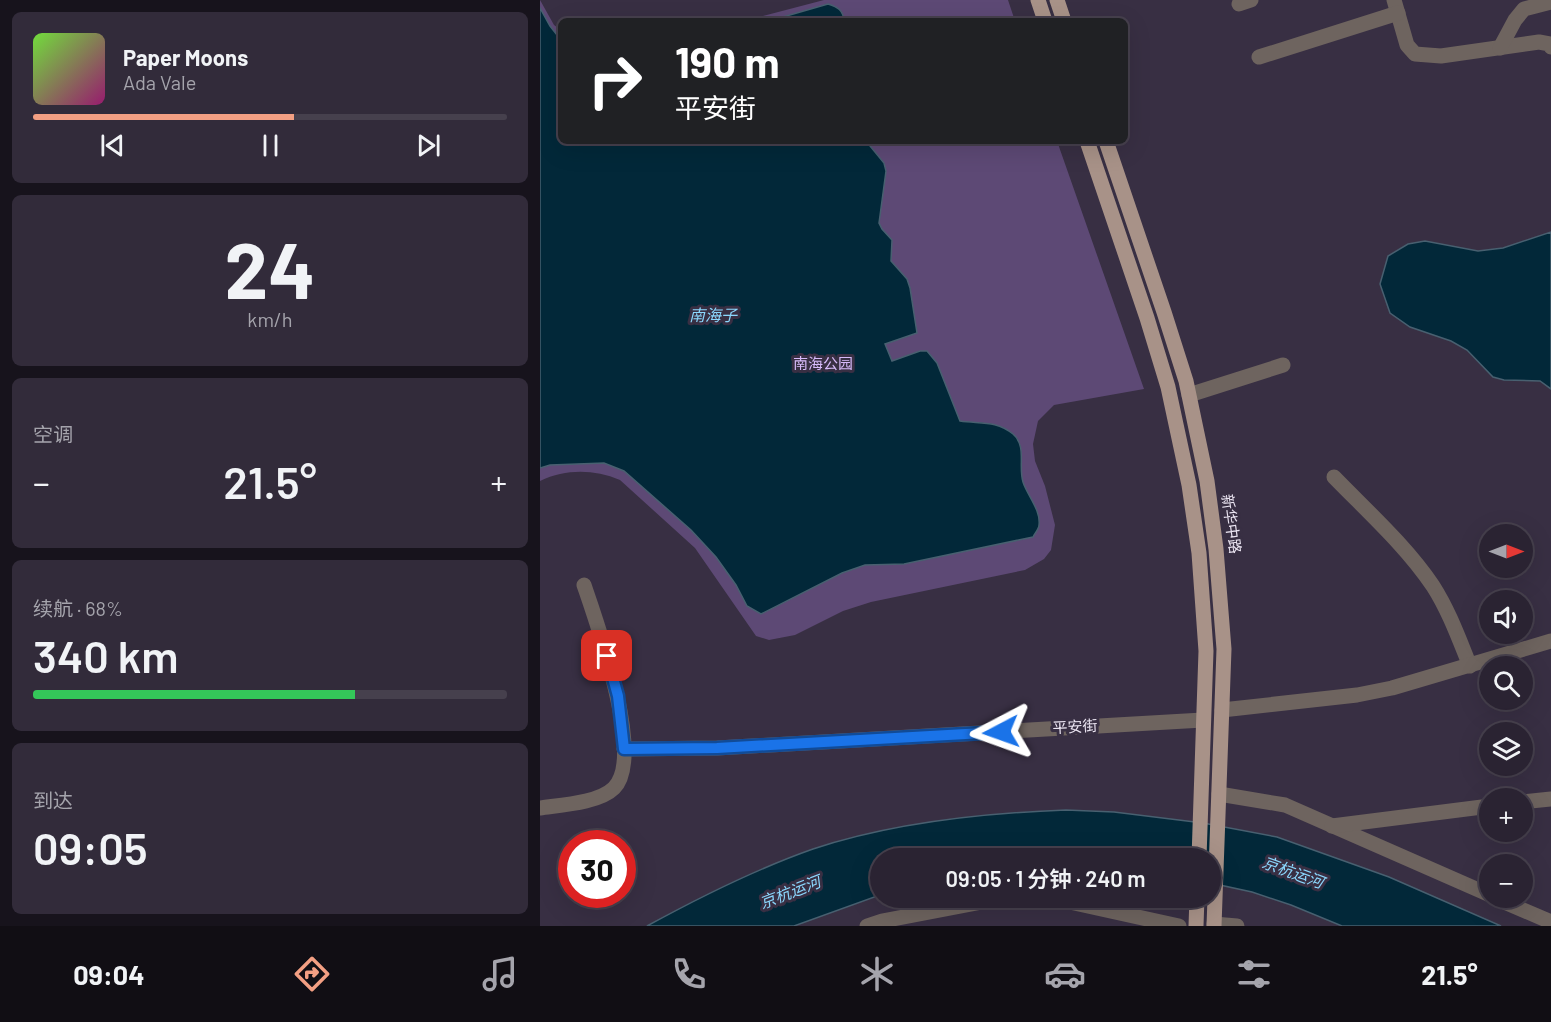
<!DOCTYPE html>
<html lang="zh">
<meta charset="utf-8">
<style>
:root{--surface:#2a2332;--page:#322b3a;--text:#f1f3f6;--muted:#a5a4ac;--line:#46404d;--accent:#f39f83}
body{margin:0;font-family:Barlow,"Noto Sans SC",sans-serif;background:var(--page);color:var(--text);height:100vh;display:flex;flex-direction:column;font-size:22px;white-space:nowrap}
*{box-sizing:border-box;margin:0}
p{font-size:20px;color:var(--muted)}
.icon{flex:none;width:33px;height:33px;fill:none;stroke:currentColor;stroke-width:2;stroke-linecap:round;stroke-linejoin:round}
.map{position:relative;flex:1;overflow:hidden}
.sheet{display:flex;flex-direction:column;gap:12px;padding:12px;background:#17131c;width:540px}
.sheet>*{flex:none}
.top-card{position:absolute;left:18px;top:18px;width:570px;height:126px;border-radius:9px;box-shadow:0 6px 24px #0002,0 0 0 2px var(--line);background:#202124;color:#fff;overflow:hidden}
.needle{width:39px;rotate:90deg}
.controls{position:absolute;left:939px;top:524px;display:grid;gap:12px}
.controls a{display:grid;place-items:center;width:54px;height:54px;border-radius:50%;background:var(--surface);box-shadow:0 6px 24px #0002,0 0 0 2px var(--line);font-size:30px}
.speed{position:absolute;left:18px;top:830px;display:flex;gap:12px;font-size:30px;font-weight:700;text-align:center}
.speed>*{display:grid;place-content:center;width:78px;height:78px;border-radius:50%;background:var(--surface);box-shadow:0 6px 24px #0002,0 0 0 2px var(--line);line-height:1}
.speed .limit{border:9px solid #d22;background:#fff;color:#111}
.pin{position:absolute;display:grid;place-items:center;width:51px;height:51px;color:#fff;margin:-26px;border-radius:12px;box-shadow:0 3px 9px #0006}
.me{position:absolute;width:66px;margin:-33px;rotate:266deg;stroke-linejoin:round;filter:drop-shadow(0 0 4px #0008)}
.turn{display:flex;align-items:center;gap:21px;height:126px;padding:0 18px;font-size:27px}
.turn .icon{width:78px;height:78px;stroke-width:2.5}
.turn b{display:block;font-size:42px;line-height:51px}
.big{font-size:45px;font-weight:600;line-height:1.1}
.sheet .widget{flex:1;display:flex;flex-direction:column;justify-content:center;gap:9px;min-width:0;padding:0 21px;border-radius:9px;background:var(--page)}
.sheet .dial{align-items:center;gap:0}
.dial b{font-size:78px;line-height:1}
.song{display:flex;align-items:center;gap:18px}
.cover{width:72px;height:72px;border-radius:9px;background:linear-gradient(135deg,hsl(100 70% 55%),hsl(320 70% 35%))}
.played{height:6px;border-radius:3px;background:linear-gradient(90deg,var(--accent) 55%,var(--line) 55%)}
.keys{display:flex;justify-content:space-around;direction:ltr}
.heat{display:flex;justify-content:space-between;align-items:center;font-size:33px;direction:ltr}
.charge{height:9px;border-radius:4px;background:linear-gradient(90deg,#34c759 68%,var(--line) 0)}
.trip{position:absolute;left:330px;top:848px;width:351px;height:60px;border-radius:30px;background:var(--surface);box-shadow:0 6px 24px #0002,0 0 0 2px var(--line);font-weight:600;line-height:60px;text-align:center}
.tab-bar{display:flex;height:96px;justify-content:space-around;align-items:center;background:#110e14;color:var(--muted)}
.tab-bar .icon{width:42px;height:42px}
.tab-bar .on{color:var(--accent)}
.tab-bar b{font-size:27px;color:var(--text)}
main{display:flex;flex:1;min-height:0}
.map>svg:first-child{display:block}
.green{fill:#5d4975}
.water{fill:#022839;stroke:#486070;stroke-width:1.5}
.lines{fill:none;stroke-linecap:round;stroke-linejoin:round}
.minor{stroke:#6e645f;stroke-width:15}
.major{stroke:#a89288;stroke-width:15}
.route-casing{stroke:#114b97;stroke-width:15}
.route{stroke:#1a73e8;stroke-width:10}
.labels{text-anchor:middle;stroke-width:6;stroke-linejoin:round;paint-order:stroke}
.park-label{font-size:15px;fill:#d6bafa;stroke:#382f43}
.street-label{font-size:15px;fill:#eae4f1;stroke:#382f43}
.water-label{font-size:16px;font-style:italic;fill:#8bd7fd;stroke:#382f43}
</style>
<main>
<section class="sheet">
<div class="widget">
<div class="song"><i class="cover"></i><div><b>Paper Moons</b><p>Ada Vale</p></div></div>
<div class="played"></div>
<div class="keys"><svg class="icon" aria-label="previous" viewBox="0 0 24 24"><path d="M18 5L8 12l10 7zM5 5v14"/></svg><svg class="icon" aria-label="pause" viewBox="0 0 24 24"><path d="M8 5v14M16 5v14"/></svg><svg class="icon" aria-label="next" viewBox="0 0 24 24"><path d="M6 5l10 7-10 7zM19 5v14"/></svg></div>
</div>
<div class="widget dial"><b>24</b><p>km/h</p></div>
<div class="widget"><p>空调</p>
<div class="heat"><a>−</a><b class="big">21.5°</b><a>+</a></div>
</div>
<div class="widget"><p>续航 · 68%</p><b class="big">340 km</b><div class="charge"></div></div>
<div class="widget"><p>到达</p><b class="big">09:05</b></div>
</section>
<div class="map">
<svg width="1011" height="926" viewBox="0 0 1011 926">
<rect width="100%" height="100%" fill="#382f43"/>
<g class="green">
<path d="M 0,0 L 14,25 L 21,30 L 21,141 L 517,141 L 604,389 L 514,405 L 498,421 L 493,444 L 495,461 L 505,486 L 515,525 L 511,550 L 504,559 L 485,570 L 331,602 L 303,611 L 255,635 L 229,640 L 216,636 L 155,548 L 80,480 C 53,469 26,469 0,481 Z"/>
<path d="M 284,0 L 468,0 L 475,21 L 204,21 Z"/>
</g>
<g class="water">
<path d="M 288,4 C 298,7 303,10 304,21 L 229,21 Z"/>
<path d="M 0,8 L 10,26 L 21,40 L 21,141 L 326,141 L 344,163 L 346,171 L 339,223 L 342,229 L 352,240 L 351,261 L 367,279 L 370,288 L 377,333 L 345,344 L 352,361 L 380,351 L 387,351 L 397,363 L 420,421 C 440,424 456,420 473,434 C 487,446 478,466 483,482 C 487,495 501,510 499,525 C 499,529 495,533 493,537 L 364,564 L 325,565 L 302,573 L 221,614 L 207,606 L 196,585 L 176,557 L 151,530 L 84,471 L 64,463 L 10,465 L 0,468 Z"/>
<path d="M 1011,232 L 1011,389 L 1000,381 L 964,380 L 953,377 L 927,350 L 911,341 L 870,327 L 850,313 L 840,284 L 848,256 L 868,244 L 885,241 L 938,251 L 963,248 Z"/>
<path d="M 526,810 L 574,812 L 663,823 L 737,837 L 849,877 L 961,926 L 802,926 L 751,905 L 712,892 L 680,885 L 670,858 L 340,858 L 340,895 L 254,926 L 107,926 C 160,897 216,869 273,849 C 351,823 444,813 526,810 Z"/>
</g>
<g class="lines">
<g class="minor">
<path d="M 854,0 L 867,45 L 875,54 L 901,56 L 999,42 L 1010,44 L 1011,47"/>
<path d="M 699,4 L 711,0"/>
<path d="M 960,48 L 975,20 L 984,9 L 1011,2"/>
<path d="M 719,57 L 858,13"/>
<path d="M 649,395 L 743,365"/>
<path d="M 794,477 C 828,512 866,546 893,586 C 909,611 919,639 930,666"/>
<path d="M 682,710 L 817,695 L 852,688 L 1011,641"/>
<path d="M 84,749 L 177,748 L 663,720"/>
<path d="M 679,794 L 745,805 L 950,895"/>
<path d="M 982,802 L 1011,799"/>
<path d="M 0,808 C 21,805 59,803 74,788 C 105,757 57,623 44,585"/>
<path d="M 792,826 L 950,806"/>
<path d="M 507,897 L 639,926"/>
<path d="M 953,897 L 1011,922"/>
<path d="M 674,924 L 697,926"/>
<path d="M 327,926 L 342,921 L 463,898 L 490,897"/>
</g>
<g class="major">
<path d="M 498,0 L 505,21"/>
<path d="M 517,0 L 524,21"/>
<path d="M 547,141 L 607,318 L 628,387 L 649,485 L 659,553 L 666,651 L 659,858"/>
<path d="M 566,141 L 624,312 L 646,381 L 667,481 L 676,549 L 684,649 L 674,926"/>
<path d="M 656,926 L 657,897"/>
</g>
</g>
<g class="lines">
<g class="route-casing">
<path id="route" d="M 67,656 L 78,696 L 84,749 L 177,748 L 461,732"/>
</g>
<use href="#route" class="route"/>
</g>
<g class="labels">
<g class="park-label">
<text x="283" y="369">南海公园</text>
</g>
<g class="street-label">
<text transform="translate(691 524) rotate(82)" y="5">新华中路</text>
<text transform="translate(535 727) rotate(-3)" y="5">平安街</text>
</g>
<g class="water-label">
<text x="173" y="321">南海子</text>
<text transform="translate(753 872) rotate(20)" y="6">京杭运河</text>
<text transform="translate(250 892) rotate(-21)" y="6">京杭运河</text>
</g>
</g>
</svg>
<div class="controls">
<a><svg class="needle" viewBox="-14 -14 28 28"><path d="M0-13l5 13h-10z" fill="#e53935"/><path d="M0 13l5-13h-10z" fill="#a5a4ac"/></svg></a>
<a><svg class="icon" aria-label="sound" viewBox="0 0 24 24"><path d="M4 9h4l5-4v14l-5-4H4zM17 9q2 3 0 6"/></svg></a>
<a><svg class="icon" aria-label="search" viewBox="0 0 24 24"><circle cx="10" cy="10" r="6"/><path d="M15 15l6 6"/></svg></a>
<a><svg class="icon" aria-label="layers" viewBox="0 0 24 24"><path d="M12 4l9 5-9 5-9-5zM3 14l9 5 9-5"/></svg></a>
<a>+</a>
<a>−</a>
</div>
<div class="speed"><div class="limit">30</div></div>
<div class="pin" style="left:67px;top:656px;background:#d93025"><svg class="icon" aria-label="arrive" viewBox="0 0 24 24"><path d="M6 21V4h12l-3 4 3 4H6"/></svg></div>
<svg class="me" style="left:461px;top:732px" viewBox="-20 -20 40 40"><path d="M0-17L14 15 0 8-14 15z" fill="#1a73e8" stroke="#fff" stroke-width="4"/></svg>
<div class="trip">09:05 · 1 分钟 · 240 m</div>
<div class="top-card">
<div class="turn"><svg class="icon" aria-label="right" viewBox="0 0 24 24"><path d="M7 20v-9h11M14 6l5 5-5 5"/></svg><div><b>190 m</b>平安街</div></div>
</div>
</div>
</main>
<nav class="tab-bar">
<b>09:04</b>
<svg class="icon on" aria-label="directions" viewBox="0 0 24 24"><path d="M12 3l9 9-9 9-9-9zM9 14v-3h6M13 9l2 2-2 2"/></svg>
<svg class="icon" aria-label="music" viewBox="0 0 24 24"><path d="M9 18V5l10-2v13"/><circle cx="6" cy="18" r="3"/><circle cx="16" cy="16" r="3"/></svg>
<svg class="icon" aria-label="phone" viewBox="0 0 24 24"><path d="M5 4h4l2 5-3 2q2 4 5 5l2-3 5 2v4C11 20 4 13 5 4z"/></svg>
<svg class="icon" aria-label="climate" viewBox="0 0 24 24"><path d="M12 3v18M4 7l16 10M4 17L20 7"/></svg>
<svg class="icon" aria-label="car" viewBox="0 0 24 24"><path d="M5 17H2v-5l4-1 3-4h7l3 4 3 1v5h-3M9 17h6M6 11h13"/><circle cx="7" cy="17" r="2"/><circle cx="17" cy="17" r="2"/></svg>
<svg class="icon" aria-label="filters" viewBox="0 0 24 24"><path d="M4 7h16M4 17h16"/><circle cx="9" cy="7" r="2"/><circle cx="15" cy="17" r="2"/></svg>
<b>21.5°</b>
</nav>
